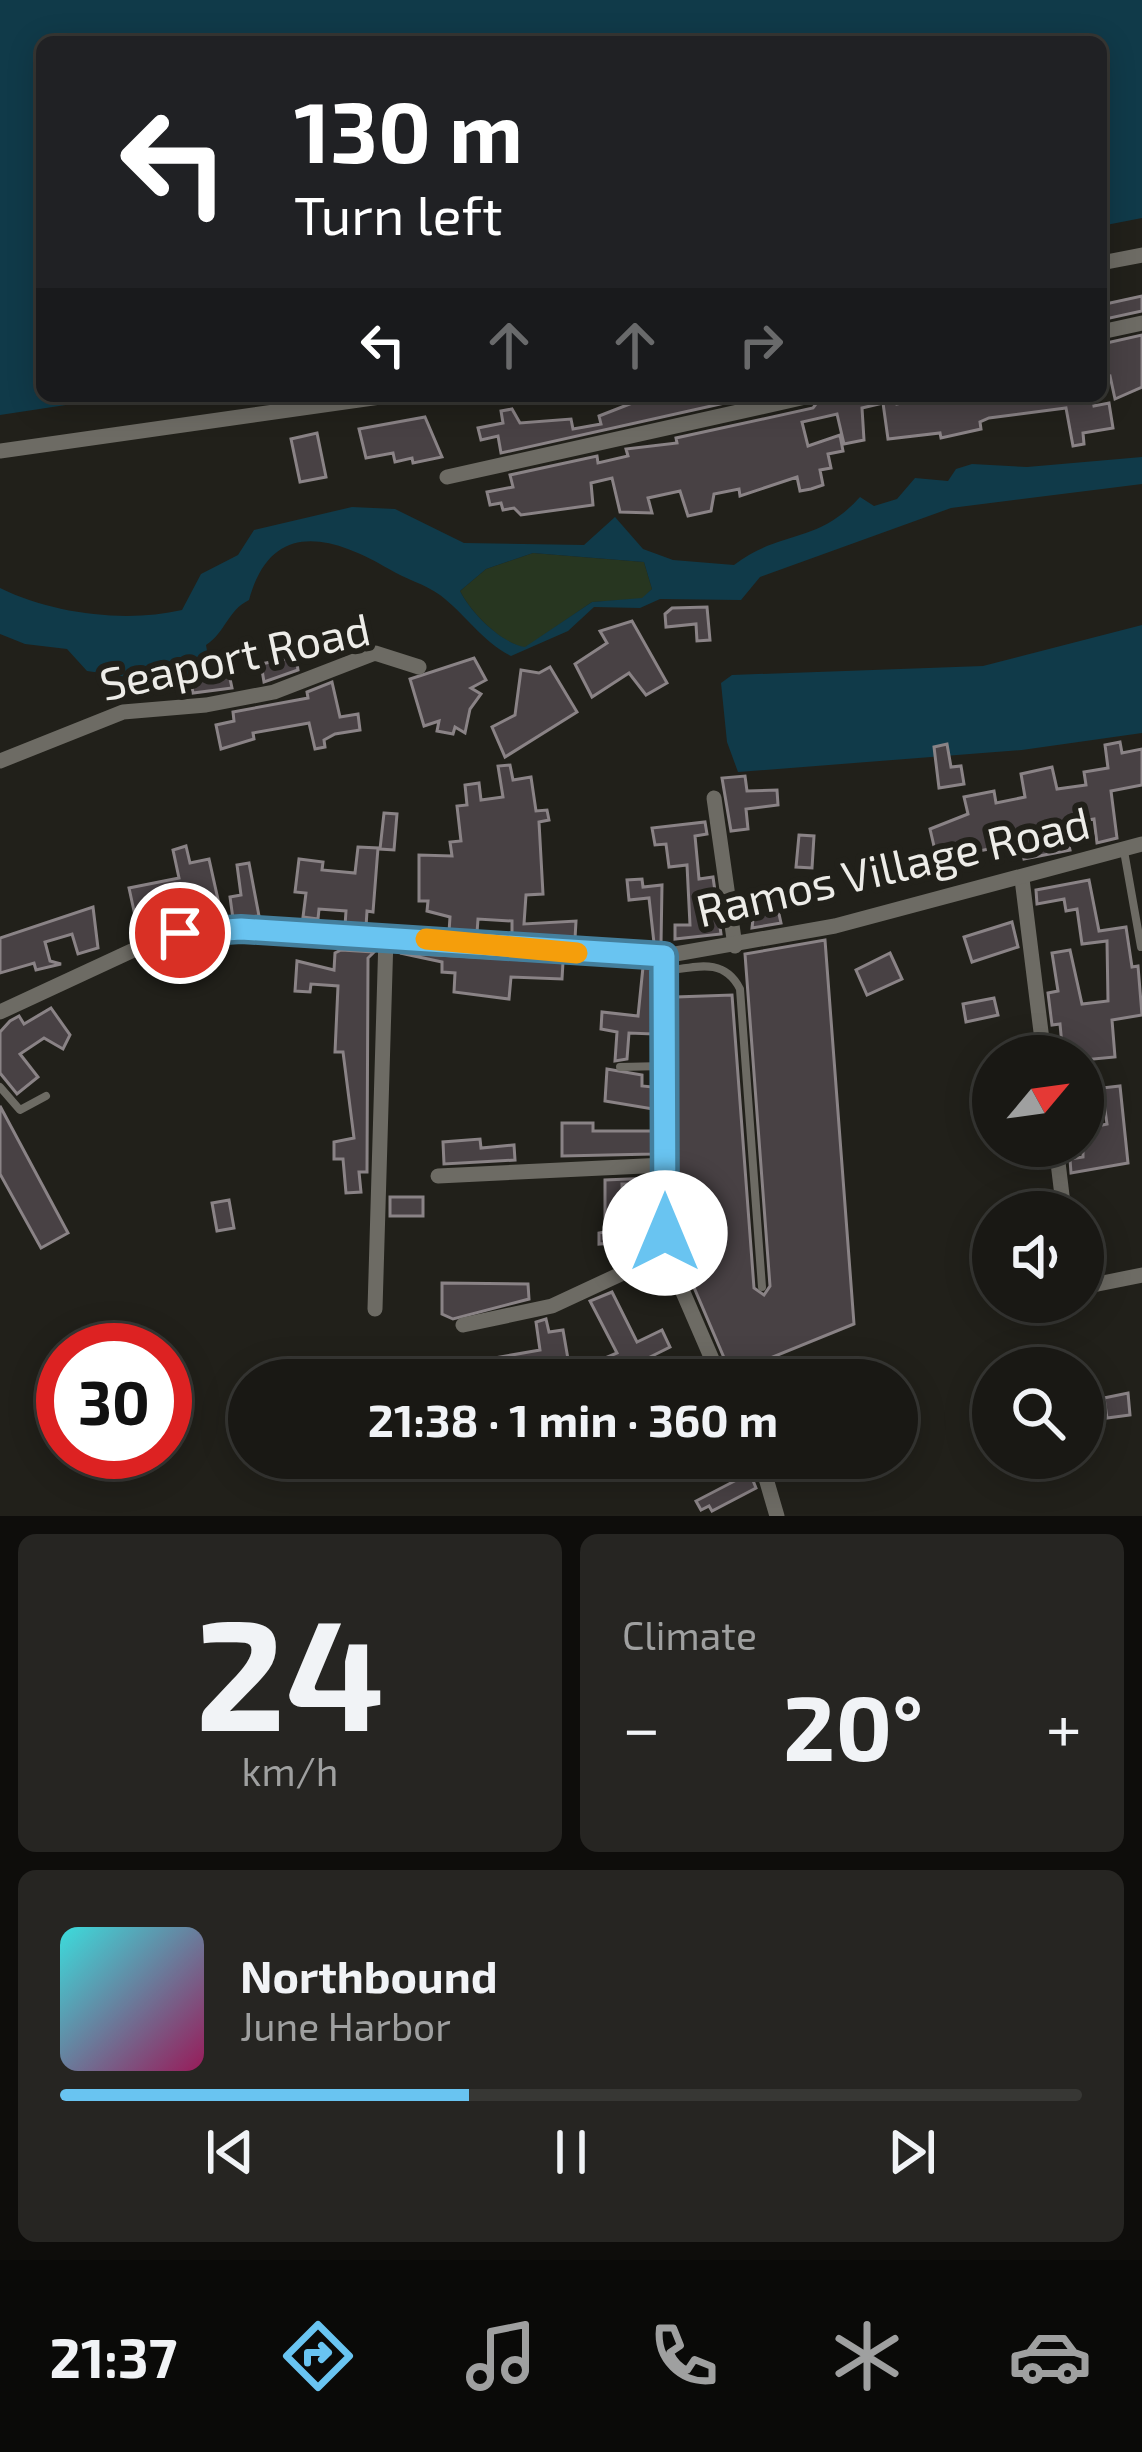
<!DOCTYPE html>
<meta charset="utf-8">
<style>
:root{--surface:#191814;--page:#262522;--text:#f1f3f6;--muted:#9fa0a0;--line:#373734;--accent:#69c4f1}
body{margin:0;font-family:"Exo 2",sans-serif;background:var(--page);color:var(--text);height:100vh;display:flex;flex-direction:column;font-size:45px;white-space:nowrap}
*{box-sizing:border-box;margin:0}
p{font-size:39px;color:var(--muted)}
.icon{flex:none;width:66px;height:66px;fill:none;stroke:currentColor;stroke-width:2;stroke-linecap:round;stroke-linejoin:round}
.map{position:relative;height:1516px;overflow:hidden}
.sheet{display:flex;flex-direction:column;gap:18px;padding:18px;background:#0e0d0b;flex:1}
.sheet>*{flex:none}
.banner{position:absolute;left:36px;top:36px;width:1071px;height:366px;border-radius:18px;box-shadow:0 6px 30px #0003,0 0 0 3px var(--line);background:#202124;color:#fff;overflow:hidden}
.needle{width:78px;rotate:61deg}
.fabs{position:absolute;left:972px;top:1035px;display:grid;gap:24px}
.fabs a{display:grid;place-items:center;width:132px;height:132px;border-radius:50%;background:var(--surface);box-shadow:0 6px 30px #0003,0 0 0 3px var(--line);font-size:60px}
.speed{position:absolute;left:36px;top:1323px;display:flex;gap:24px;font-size:60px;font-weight:700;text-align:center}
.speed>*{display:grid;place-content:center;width:156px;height:156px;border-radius:50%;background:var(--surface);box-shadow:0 6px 30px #0003,0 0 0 3px var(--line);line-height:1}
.speed .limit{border:18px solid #d22;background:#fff;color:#111}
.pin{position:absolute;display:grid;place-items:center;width:102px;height:102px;color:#fff;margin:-51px;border:6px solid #fff;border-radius:50%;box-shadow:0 3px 12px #0007}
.me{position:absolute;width:132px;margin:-66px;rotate:0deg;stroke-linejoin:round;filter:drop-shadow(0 0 9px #0008)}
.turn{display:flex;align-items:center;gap:42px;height:252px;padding:0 60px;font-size:54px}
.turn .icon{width:156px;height:156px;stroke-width:2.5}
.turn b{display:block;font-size:84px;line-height:102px}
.lanes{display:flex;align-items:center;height:114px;padding:0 60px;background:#0003;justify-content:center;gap:60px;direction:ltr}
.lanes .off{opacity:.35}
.big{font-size:90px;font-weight:700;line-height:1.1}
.sheet .card{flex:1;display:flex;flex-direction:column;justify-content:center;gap:18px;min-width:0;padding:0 42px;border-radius:18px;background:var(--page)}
.sheet .dial{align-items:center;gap:0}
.dial b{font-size:156px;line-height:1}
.song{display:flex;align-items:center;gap:36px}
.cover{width:144px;height:144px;border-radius:18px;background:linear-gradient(135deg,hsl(180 70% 55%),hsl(330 70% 35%))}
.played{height:12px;border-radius:6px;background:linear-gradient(90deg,var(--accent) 40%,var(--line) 40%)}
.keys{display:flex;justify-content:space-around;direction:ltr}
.heat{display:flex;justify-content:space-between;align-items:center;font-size:66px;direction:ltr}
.sheet .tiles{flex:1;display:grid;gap:18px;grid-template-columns:1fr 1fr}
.card:last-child{grid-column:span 2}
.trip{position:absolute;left:228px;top:1359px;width:690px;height:120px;border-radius:60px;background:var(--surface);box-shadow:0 6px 30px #0003,0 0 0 3px var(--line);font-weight:700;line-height:120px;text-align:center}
.tabs{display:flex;height:192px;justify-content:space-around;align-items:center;background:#0a0a08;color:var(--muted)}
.tabs .icon{width:84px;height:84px}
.tabs .active{color:var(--accent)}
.tabs b{font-size:54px;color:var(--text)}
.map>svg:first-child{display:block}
.green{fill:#273620}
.water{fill:#103a49;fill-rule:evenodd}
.building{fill:#484144;stroke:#8a8386;stroke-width:3}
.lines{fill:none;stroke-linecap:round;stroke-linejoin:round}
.service{stroke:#6d6b64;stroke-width:8}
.minor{stroke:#6d6b64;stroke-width:15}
.route-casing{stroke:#447f9d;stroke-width:30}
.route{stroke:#69c4f1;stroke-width:21}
.slow{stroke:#f59e0b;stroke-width:21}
.labels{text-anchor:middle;stroke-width:12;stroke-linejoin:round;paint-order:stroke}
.street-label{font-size:45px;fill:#edece8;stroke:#21201a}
</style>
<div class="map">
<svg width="1142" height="1516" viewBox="0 0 1142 1516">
<rect width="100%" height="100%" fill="#21201a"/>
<path class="green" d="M 533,553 L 644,562 L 652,589 L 642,599 L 592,602 L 525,648 C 501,643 471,613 460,591 L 486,569 Z"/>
<g class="water">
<path d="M 0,0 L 1142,0 L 1142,218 L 1101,226 L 1101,42 L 42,42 L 42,396 L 125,396 L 0,415 Z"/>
<path d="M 1142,457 L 1142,484 L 951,508 L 760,577 L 741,600 L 660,599 L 640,608 L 594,607 L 568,631 L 511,656 C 484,643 464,613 440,595 C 425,584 405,579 389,569 C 331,535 271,519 249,600 C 227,611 226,632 206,645 L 209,662 C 187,692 119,675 87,671 L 67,649 L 25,644 L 0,634 L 0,588 C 53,614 126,623 182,610 L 201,574 L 238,555 L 254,530 L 352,507 L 395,509 L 464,543 L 584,545 L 615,517 L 643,549 L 673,560 L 734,565 C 781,529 817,545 860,497 L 874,506 L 897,499 L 915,478 L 948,481 L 956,469 L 972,464 L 1027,467 ZM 533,553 L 644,562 L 652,589 L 642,598 L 592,602 L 525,647 C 501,643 471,613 460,591 L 486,569 Z"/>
<path d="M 1142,625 L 1142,733 L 1022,750 L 738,772 L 727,742 L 721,683 L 732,675 L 983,666 Z"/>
</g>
<g class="building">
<path d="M 1142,296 L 1142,311 L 1101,320 L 1101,305 Z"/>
<path d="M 1142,335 L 1142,387 L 1115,399 L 1110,376 L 1101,377 L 1102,344 Z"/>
<path d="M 650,396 L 747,398 L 501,453 L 498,436 L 481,440 L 478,428 L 503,423 L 501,411 L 512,409 L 520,423 L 571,419 L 573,429 L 601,424 L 599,416 Z"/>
<path d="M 822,396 L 896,396 L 897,404 L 936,396 L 1092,396 L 1094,406 L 1109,403 L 1113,428 L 1083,433 L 1084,444 L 1073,446 L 1066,408 L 989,418 L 980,422 L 981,429 L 941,438 L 940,433 L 888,439 L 883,403 L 862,408 L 864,440 L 844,444 L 837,414 L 802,422 L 808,446 L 840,435 L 843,451 L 828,454 L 831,468 L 820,470 L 823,485 L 811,489 L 800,491 L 797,477 L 740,496 L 739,489 L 714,494 L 711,511 L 688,516 L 680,491 L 648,498 L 652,513 L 620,512 L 612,478 L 591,483 L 593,505 L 521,515 L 514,508 L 503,510 L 501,503 L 490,505 L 487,492 L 513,487 L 510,475 L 597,456 L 598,463 L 628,456 L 626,449 L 677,443 L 676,438 L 813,408 Z"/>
<path d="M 425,417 L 442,457 L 413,463 L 412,458 L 395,462 L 393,453 L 366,458 L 359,429 Z"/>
<path d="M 317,433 L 326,477 L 300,482 L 291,439 Z"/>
<path d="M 707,607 L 710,640 L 697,641 L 696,624 L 666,627 L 665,614 L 672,608 Z"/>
<path d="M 632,621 L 667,683 L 646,695 L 629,673 L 592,697 L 575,664 L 607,643 L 600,631 Z"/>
<path d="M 296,657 L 298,670 L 264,682 L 261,664 Z"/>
<path d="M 474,658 L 486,680 L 471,688 L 481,694 L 470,709 L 465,733 L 455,727 L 453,734 L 437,731 L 439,721 L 424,726 L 410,679 Z"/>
<path d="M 550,667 L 577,712 L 505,757 L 492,727 L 515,715 L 521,670 L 539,673 Z"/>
<path d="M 201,674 L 202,679 L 229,674 L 232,688 L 193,693 L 190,677 Z"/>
<path d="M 332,682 L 340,717 L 358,714 L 360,730 L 335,734 L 324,740 L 325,747 L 315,749 L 309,723 L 253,733 L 254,739 L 221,749 L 216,725 L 234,721 L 233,712 L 308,698 L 307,692 Z"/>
<path d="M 1120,742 L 1122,753 L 1142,749 L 1142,785 L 1111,791 L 1117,838 L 1097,843 L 1094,819 L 1064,824 L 1070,850 L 1024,859 L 1021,843 L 937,859 L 930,829 L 968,814 L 964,797 L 994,791 L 996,803 L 1025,797 L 1021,774 L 1052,767 L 1057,789 L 1086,785 L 1084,772 L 1108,768 L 1105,745 Z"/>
<path d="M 947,744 L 951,767 L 961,766 L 964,784 L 939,788 L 934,747 Z"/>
<path d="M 510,765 L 513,780 L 531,777 L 536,811 L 547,810 L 549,820 L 539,822 L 543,894 L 526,895 L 524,924 L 576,921 L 575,939 L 512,935 L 512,921 L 478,919 L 477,933 L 449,932 L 450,917 L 427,911 L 428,901 L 419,901 L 419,855 L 452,856 L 450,842 L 461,841 L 457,806 L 467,805 L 465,785 L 479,783 L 481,800 L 503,797 L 498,766 Z"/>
<path d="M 745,776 L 747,791 L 777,790 L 778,805 L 746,809 L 748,829 L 731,831 L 722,778 Z"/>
<path d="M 384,813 L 397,814 L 394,850 L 380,849 Z"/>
<path d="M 705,822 L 707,834 L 695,836 L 699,879 L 713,877 L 721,934 L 675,939 L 675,925 L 690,925 L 687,865 L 669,867 L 666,844 L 655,845 L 652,828 Z"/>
<path d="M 799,835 L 814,836 L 812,868 L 796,867 Z"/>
<path d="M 186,846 L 190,863 L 209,859 L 219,904 L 207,907 L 204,895 L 169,903 L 174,925 L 139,934 L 129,888 L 179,878 L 173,850 Z"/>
<path d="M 358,847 L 378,848 L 373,912 L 367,911 L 366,927 L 345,926 L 346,911 L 319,909 L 318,919 L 303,917 L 306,893 L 295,892 L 299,859 L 323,862 L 322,870 L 355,873 Z"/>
<path d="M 249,863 L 259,916 L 233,919 L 230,897 L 241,895 L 237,865 Z"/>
<path d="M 642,879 L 643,887 L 662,885 L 661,944 L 654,943 L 649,898 L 629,900 L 627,880 Z"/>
<path d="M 1089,880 L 1099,931 L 1126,927 L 1132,967 L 1138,966 L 1142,1015 L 1112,1020 L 1115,1057 L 1083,1060 L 1063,1056 L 1060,1024 L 1052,1025 L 1048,993 L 1058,991 L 1052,953 L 1070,950 L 1082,1004 L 1108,1001 L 1107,941 L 1082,944 L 1077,909 L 1066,911 L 1064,899 L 1037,904 L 1036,890 Z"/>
<path d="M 777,905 L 781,923 L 752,928 L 754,910 Z"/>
<path d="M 93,907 L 98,948 L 78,954 L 72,934 L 45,942 L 50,961 L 61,964 L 36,970 L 34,963 L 0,973 L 0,938 Z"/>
<path d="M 1012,922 L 1018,947 L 972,962 L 964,937 Z"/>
<path d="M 825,940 L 854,1324 L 731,1374 L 678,1250 L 676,997 L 732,995 L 754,1288 L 764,1295 L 770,1286 L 745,954 Z"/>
<path d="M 341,950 L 374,952 L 368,958 L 367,1172 L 359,1172 L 361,1192 L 346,1193 L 343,1159 L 334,1159 L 334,1142 L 354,1138 L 343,1052 L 335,1052 L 338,986 L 311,984 L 310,992 L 295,991 L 297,961 L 334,970 L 335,953 Z"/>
<path d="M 400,953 L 563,962 L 562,979 L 511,977 L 509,999 L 454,992 L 455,973 L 442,972 L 442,962 Z"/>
<path d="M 890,953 L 902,979 L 867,995 L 856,970 Z"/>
<path d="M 643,967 L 652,967 L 653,1034 L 629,1033 L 627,1059 L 615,1061 L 617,1032 L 601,1029 L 602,1012 L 638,1016 Z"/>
<path d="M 994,998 L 998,1015 L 966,1022 L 963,1004 Z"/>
<path d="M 51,1008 L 70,1035 L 63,1049 L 44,1038 L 20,1054 L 38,1077 L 17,1094 L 0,1073 L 0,1032 L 10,1021 L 19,1016 L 24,1024 Z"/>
<path d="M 607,1069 L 642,1075 L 642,1086 L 653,1087 L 653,1109 L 605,1101 Z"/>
<path d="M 1120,1086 L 1128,1163 L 1071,1173 L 1070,1159 L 1083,1157 L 1083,1129 L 1107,1124 L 1102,1088 Z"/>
<path d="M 0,1106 L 68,1233 L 41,1248 L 0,1174 Z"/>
<path d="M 562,1123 L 593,1123 L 593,1131 L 653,1131 L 653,1154 L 562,1156 Z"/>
<path d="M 480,1139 L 481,1148 L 514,1145 L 515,1160 L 444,1164 L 443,1142 Z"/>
<path d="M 653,1178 L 654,1184 L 622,1184 L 623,1209 L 647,1204 L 647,1240 L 599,1244 L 599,1233 L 605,1232 L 605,1180 Z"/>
<rect x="390" y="1197" width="33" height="19"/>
<path d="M 229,1200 L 234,1228 L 217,1231 L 212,1203 Z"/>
<path d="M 442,1283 L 528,1284 L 529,1299 L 453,1319 L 442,1314 Z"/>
<path d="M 612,1292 L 637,1342 L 662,1330 L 670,1347 L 638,1363 L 648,1380 L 616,1380 L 605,1358 L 617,1353 L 590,1301 Z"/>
<path d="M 546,1319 L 549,1332 L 563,1330 L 568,1359 L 531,1364 L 533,1375 L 505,1380 L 434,1380 L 432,1369 L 540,1350 L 536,1322 Z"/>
<path d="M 405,1361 L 410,1380 L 375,1380 L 373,1371 Z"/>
<path d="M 1128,1393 L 1130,1415 L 1107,1418 L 1104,1398 Z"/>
<path d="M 750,1473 L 756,1488 L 712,1511 L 709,1506 L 701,1510 L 696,1501 Z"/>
</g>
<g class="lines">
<g class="service">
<path d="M 1124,851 L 1141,947"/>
<path d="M 666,971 C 696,967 724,957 740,989 L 762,1287"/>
<path d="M 620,1067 L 663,1066"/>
<path d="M 0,1087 L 20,1110 L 46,1096"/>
</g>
<g class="minor">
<path d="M 1101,263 L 1142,255"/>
<path d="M 1101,332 L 1142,323"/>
<path d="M 0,451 L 387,396"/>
<path d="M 447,477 L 810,396"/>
<path d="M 0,761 L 123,712 L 206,705 L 274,692 L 375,653 L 419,667"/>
<path d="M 714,798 L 735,946"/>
<path d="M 1022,879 L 1044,1056"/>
<path d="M 0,1012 L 153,941 L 207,930 L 664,956"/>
<path d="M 1056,1146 L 1064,1212"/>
<path d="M 438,1176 L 665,1165"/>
<path d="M 1083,1287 L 1142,1275"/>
<path d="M 375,1309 L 386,937"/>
<path d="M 463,1325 L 552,1306 L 666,1253"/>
<path d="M 721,1380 L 666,1253 L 664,956 L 835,926 L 1142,844"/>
<path d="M 760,1458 L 777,1516"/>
</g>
</g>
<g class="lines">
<g class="route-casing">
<path id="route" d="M 180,933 L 241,929 L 664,956 L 665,1233"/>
</g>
<use href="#route" class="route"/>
<path class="slow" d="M 426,939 L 577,953"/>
</g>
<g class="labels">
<g class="street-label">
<text transform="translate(235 657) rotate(-12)" y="16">Seaport Road</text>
<text transform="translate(893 867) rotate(-13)" y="16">Ramos Village Road</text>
</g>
</g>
</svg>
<div class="fabs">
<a><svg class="needle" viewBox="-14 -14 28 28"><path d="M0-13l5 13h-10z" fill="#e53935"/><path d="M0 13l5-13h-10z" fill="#9fa0a0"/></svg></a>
<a><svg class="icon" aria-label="sound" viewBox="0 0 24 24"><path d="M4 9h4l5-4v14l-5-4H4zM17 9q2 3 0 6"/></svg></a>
<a><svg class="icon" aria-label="search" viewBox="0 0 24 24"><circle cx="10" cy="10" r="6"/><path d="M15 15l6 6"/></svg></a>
</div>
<div class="speed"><div class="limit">30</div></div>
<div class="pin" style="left:180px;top:933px;background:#d93025"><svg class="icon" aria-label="arrive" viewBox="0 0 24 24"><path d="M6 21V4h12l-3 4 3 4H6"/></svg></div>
<svg class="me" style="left:665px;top:1233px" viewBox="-20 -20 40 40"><circle r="19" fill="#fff"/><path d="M0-13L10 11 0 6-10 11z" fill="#69c4f1"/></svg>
<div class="trip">21:38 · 1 min · 360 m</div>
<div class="banner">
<div class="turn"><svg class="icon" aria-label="left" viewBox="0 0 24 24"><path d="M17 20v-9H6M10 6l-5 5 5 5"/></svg><div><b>130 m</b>Turn left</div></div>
<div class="lanes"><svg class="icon" aria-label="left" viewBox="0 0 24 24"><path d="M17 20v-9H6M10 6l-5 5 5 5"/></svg><svg class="icon off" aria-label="ahead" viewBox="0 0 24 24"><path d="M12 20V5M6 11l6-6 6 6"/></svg><svg class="icon off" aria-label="ahead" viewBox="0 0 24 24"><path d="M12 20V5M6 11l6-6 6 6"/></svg><svg class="icon off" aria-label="right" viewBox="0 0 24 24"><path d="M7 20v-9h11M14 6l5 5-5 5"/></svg></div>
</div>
</div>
<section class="sheet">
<div class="tiles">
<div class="card dial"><b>24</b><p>km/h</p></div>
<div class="card"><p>Climate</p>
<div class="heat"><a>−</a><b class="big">20°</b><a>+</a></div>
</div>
<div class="card">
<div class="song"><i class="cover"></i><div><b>Northbound</b><p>June Harbor</p></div></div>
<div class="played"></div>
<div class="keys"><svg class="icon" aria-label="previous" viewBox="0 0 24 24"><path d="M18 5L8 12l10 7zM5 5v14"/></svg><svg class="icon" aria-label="pause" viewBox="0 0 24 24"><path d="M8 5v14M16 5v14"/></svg><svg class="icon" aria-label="next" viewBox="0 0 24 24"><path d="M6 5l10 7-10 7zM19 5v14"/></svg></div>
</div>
</div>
</section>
<nav class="tabs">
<b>21:37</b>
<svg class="icon active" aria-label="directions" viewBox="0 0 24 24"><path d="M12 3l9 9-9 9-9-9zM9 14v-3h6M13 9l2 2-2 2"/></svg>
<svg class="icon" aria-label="music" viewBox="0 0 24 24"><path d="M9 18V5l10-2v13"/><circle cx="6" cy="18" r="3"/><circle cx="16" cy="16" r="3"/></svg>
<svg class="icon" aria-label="phone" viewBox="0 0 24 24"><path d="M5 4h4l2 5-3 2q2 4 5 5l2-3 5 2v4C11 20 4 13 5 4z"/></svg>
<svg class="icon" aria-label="climate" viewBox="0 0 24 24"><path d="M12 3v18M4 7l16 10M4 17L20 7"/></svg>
<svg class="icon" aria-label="car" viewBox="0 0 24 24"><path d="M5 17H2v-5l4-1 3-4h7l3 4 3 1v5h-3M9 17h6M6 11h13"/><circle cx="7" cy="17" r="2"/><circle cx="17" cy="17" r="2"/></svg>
</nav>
